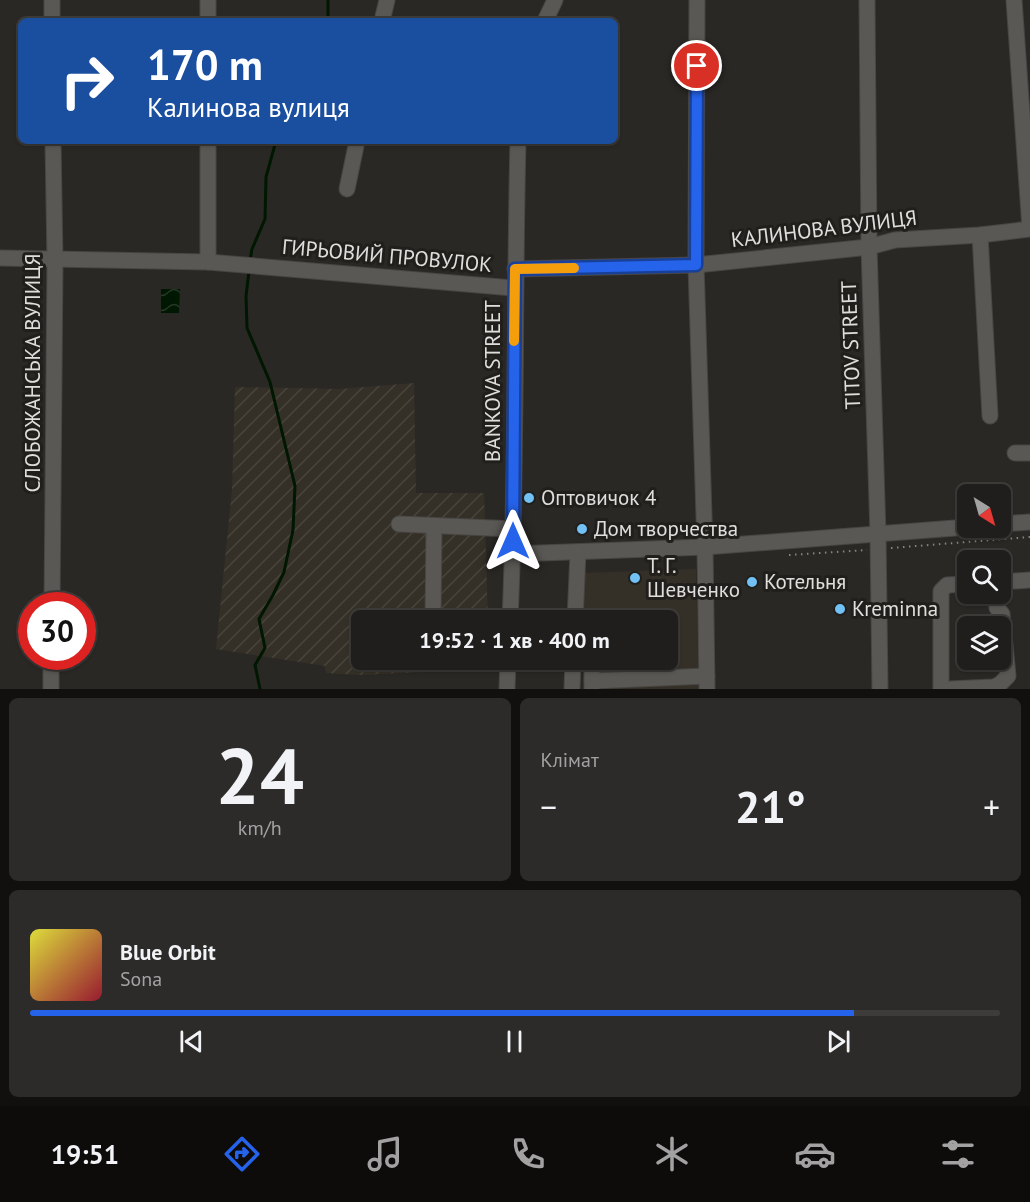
<!DOCTYPE html>
<html lang="uk">
<meta charset="utf-8">
<style>
:root{--surface:#201e1c;--page:#2d2b29;--text:#f1f3f6;--muted:#a2a2a3;--line:#3d3c3b;--accent:#2563eb}
body{margin:0;font-family:"PT Sans",sans-serif;background:var(--page);color:var(--text);height:100vh;display:flex;flex-direction:column;font-size:22px;white-space:nowrap}
*{box-sizing:border-box;margin:0}
p{font-size:20px;color:var(--muted)}
.icon{flex:none;width:33px;height:33px;fill:none;stroke:currentColor;stroke-width:2;stroke-linecap:round;stroke-linejoin:round}
.map{position:relative;height:689px;overflow:hidden}
.drawer{display:flex;flex-direction:column;gap:9px;padding:9px;background:#12100f;flex:1}
.drawer>*{flex:none}
.hud{position:absolute;left:18px;top:18px;width:600px;height:126px;border-radius:9px;box-shadow:0 2px 4px #0004,0 0 0 2px var(--line);background:#1a4fa0;color:#fff;overflow:hidden}
.needle{width:39px;rotate:143deg}
.fabs{position:absolute;left:957px;top:484px;display:grid;gap:12px}
.fabs a{display:grid;place-items:center;width:54px;height:54px;border-radius:9px;background:var(--surface);box-shadow:0 2px 4px #0004,0 0 0 2px var(--line);font-size:30px}
.speed{position:absolute;left:18px;top:592px;display:flex;gap:12px;font-size:30px;font-weight:700;text-align:center}
.speed>*{display:grid;place-content:center;width:78px;height:78px;border-radius:50%;background:var(--surface);box-shadow:0 2px 4px #0004,0 0 0 2px var(--line);line-height:1}
.speed .limit{border:9px solid #d22;background:#fff;color:#111}
.pin{position:absolute;display:grid;place-items:center;width:51px;height:51px;color:#fff;margin:-26px;border:3px solid #fff;border-radius:50%;box-shadow:0 2px 6px #0007}
.me{position:absolute;width:66px;margin:-33px;rotate:0deg;stroke-linejoin:round;filter:drop-shadow(0 0 4px #0008)}
.turn{display:flex;align-items:center;gap:21px;height:126px;padding:0 30px;font-size:27px}
.turn .icon{width:78px;height:78px;stroke-width:2.5}
.turn b{display:block;font-size:42px;line-height:51px}
.big{font-size:45px;font-weight:700;line-height:1.1}
.drawer .card{flex:1;display:flex;flex-direction:column;justify-content:center;gap:9px;min-width:0;padding:0 21px;border-radius:9px;background:var(--page)}
.drawer .dial{align-items:center;gap:0}
.dial b{font-size:78px;line-height:1}
.song{display:flex;align-items:center;gap:18px}
.cover{width:72px;height:72px;border-radius:9px;background:linear-gradient(135deg,hsl(60 70% 55%),hsl(350 70% 35%))}
.played{height:6px;border-radius:3px;background:linear-gradient(90deg,var(--accent) 85%,var(--line) 85%)}
.keys{display:flex;justify-content:space-around;direction:ltr}
.heat{display:flex;justify-content:space-between;align-items:center;font-size:33px;direction:ltr}
.drawer .tiles{flex:1;display:grid;gap:9px;grid-template-columns:1fr 1fr}
.card:last-child{grid-column:span 2}
.trip{position:absolute;left:351px;top:610px;width:327px;height:60px;border-radius:9px;background:var(--surface);box-shadow:0 2px 4px #0004,0 0 0 2px var(--line);font-weight:700;line-height:60px;text-align:center}
.tab-bar{display:flex;height:96px;justify-content:space-around;align-items:center;background:#0d0c0b;color:var(--muted)}
.tab-bar .icon{width:42px;height:42px}
.tab-bar .current{color:var(--accent)}
.tab-bar b{font-size:27px;color:var(--text)}
.map>svg:first-child{display:block}
.built{fill:#353027}
.industrial{fill:url(#industrial-furrows)}
.water{fill:url(#water-waves)}
.lines{fill:none;stroke-linecap:round;stroke-linejoin:round}
.stream{stroke:#001701;stroke-width:3}
.minor-casing{stroke:#484644;stroke-width:17}
.path{stroke:#868481;stroke-width:2;stroke-dasharray:1.5 4.5;stroke-linecap:butt}
.minor{stroke:#5a5854;stroke-width:15}
.route-casing{stroke:#184099;stroke-width:15}
.route{stroke:#2563eb;stroke-width:10}
.slow{stroke:#f59e0b;stroke-width:10}
.poi-dot{fill:#72c1f5;stroke:#211f1c;stroke-width:2}
.labels{text-anchor:middle;stroke-width:6;stroke-linejoin:round;paint-order:stroke}
.street-label{font-size:21px;fill:#e0dedc;stroke:#211f1c}
.poi-label{font-size:21px;fill:#e0dedc;stroke:#211f1c;text-anchor:start}
</style>
<div class="map">
<svg width="1030" height="689" viewBox="0 0 1030 689">
<defs>
<pattern id="industrial-furrows" width="10" height="10" patternUnits="userSpaceOnUse" patternTransform="scale(1.5)"><rect width="10" height="10" fill="#353027"/><path d="M-1 1l2-2M0 10L10 0M9 11l2-2" fill="none" stroke="#48443c"/></pattern>
<pattern id="water-waves" width="16" height="10" patternUnits="userSpaceOnUse" patternTransform="scale(1.5)"><rect width="16" height="10" fill="#001701"/><path d="M0 5q4-4 8 0t8 0" fill="none" stroke="#253825"/></pattern>
</defs>
<rect width="100%" height="100%" fill="#2a2825"/>
<path class="built" d="M 696,569 L 699,689 L 586,689 L 585,660 L 668,660 L 668,621 L 584,621 L 582,573 Z"/>
<path class="industrial" d="M 414,383 L 416,493 L 484,493 L 488,621 L 362,621 L 362,660 L 489,660 L 489,669 L 360,675 L 326,673 L 325,666 L 216,649 L 232,490 L 235,387 L 340,389 Z"/>
<path class="water" d="M 161,289 L 180,289 L 179,313 L 161,313 Z"/>
<g class="lines">
<g class="stream">
<path d="M 328,21 L 328,0"/>
<path d="M 250,261 L 252,249 L 265,219 L 266,177 L 276,141"/>
<path d="M 249,271 L 246,296 L 247,328 L 270,382 L 295,486 L 293,530 L 284,572 L 273,595 L 259,619 L 265,648 L 255,665 L 260,689"/>
</g>
<g class="minor-casing">
<g id="minor">
<path d="M 52,0 L 52,21"/>
<path d="M 697,0 L 696,265 L 705,547 L 707,689"/>
<path d="M 867,0 L 869,247 L 878,534 L 880,689"/>
<path d="M 1014,0 L 1030,228"/>
<path d="M 208,21 L 208,0"/>
<path d="M 382,21 L 387,0"/>
<path d="M 545,21 L 555,0"/>
<path d="M 347,189 L 357,141"/>
<path d="M 980,235 L 990,416"/>
<path d="M 0,258 L 208,262 L 514,288"/>
<path d="M 208,262 L 208,141"/>
<path d="M 515,269 L 696,265 L 869,247 L 895,240 L 980,235 L 1030,229"/>
<path d="M 1015,453 L 1030,453"/>
<path d="M 399,524 L 513,529"/>
<path d="M 1000,524 L 1030,522"/>
<path d="M 513,554 L 705,547 L 968,527"/>
<path d="M 1000,582 L 1030,580"/>
<path d="M 52,606 L 55,261 L 53,141"/>
<path d="M 433,621 L 434,526"/>
<path d="M 510,621 C 517,461 514,301 518,141"/>
<path d="M 575,621 L 578,552"/>
<path d="M 592,660 L 592,689"/>
<path d="M 592,681 L 707,676"/>
<path d="M 51,689 L 51,657"/>
<path d="M 507,689 L 508,660"/>
<path d="M 572,689 L 573,660"/>
<path d="M 941,689 L 941,591 L 947,585 L 968,584"/>
<path d="M 950,689 L 994,687 L 1000,684 L 1008,676 L 1002,614 L 997,608 L 996,594"/>
</g>
</g>
<g class="path">
<path d="M 891,548 L 1030,537"/>
<path d="M 789,555 L 867,550"/>
</g>
<use href="#minor" class="minor"/>
</g>
<g class="lines">
<g class="route-casing">
<path id="route" d="M 513,541 L 515,269 L 696,265 L 697,66"/>
</g>
<use href="#route" class="route"/>
<path class="slow" d="M 514,341 L 515,269 L 574,268"/>
</g>
<g class="poi-dot">
<circle cx="529" cy="498" r="6"/>
<circle cx="582" cy="529" r="6"/>
<circle cx="635" cy="578" r="6"/>
<circle cx="752" cy="582" r="6"/>
<circle cx="840" cy="609" r="6"/>
</g>
<g class="labels">
<g class="street-label">
<text transform="translate(824 229) rotate(-7)" y="7">КАЛИНОВА ВУЛИЦЯ</text>
<text transform="translate(387 256) rotate(5)" y="7">ГИРЬОВИЙ ПРОВУЛОК</text>
<text transform="translate(851 345) rotate(-92)" y="7">TITOV STREET</text>
<text transform="translate(33 373) rotate(-90)" y="7">СЛОБОЖАНСЬКА ВУЛИЦЯ</text>
<text transform="translate(493 381) rotate(-90)" y="7">BANKOVA STREET</text>
</g>
<g class="poi-label">
<text x="541" y="505">Оптовичок 4</text>
<text x="594" y="536">Дом творчества</text>
<text x="647" y="573">Т. Г.<tspan x="647" dy="24">Шевченко</tspan></text>
<text x="764" y="589">Котельня</text>
<text x="852" y="616">Kreminna</text>
</g>
</g>
</svg>
<div class="fabs">
<a><svg class="needle" viewBox="-14 -14 28 28"><path d="M0-13l5 13h-10z" fill="#e53935"/><path d="M0 13l5-13h-10z" fill="#a2a2a3"/></svg></a>
<a><svg class="icon" aria-label="search" viewBox="0 0 24 24"><circle cx="10" cy="10" r="6"/><path d="M15 15l6 6"/></svg></a>
<a><svg class="icon" aria-label="layers" viewBox="0 0 24 24"><path d="M12 4l9 5-9 5-9-5zM3 14l9 5 9-5"/></svg></a>
</div>
<div class="speed"><div class="limit">30</div></div>
<div class="pin" style="left:697px;top:66px;background:#d93025"><svg class="icon" aria-label="arrive" viewBox="0 0 24 24"><path d="M6 21V4h12l-3 4 3 4H6"/></svg></div>
<svg class="me" style="left:513px;top:541px" viewBox="-20 -20 40 40"><path d="M0-17L14 15 0 8-14 15z" fill="#2563eb" stroke="#fff" stroke-width="4"/></svg>
<div class="trip">19:52 · 1 хв · 400 m</div>
<div class="hud">
<div class="turn"><svg class="icon" aria-label="right" viewBox="0 0 24 24"><path d="M7 20v-9h11M14 6l5 5-5 5"/></svg><div><b>170 m</b>Калинова вулиця</div></div>
</div>
</div>
<section class="drawer">
<div class="tiles">
<div class="card dial"><b>24</b><p>km/h</p></div>
<div class="card"><p>Клімат</p>
<div class="heat"><a>−</a><b class="big">21°</b><a>+</a></div>
</div>
<div class="card">
<div class="song"><i class="cover"></i><div><b>Blue Orbit</b><p>Sona</p></div></div>
<div class="played"></div>
<div class="keys"><svg class="icon" aria-label="previous" viewBox="0 0 24 24"><path d="M18 5L8 12l10 7zM5 5v14"/></svg><svg class="icon" aria-label="pause" viewBox="0 0 24 24"><path d="M8 5v14M16 5v14"/></svg><svg class="icon" aria-label="next" viewBox="0 0 24 24"><path d="M6 5l10 7-10 7zM19 5v14"/></svg></div>
</div>
</div>
</section>
<nav class="tab-bar">
<b>19:51</b>
<svg class="icon current" aria-label="directions" viewBox="0 0 24 24"><path d="M12 3l9 9-9 9-9-9zM9 14v-3h6M13 9l2 2-2 2"/></svg>
<svg class="icon" aria-label="music" viewBox="0 0 24 24"><path d="M9 18V5l10-2v13"/><circle cx="6" cy="18" r="3"/><circle cx="16" cy="16" r="3"/></svg>
<svg class="icon" aria-label="phone" viewBox="0 0 24 24"><path d="M5 4h4l2 5-3 2q2 4 5 5l2-3 5 2v4C11 20 4 13 5 4z"/></svg>
<svg class="icon" aria-label="climate" viewBox="0 0 24 24"><path d="M12 3v18M4 7l16 10M4 17L20 7"/></svg>
<svg class="icon" aria-label="car" viewBox="0 0 24 24"><path d="M5 17H2v-5l4-1 3-4h7l3 4 3 1v5h-3M9 17h6M6 11h13"/><circle cx="7" cy="17" r="2"/><circle cx="17" cy="17" r="2"/></svg>
<svg class="icon" aria-label="filters" viewBox="0 0 24 24"><path d="M4 7h16M4 17h16"/><circle cx="9" cy="7" r="2"/><circle cx="15" cy="17" r="2"/></svg>
</nav>
